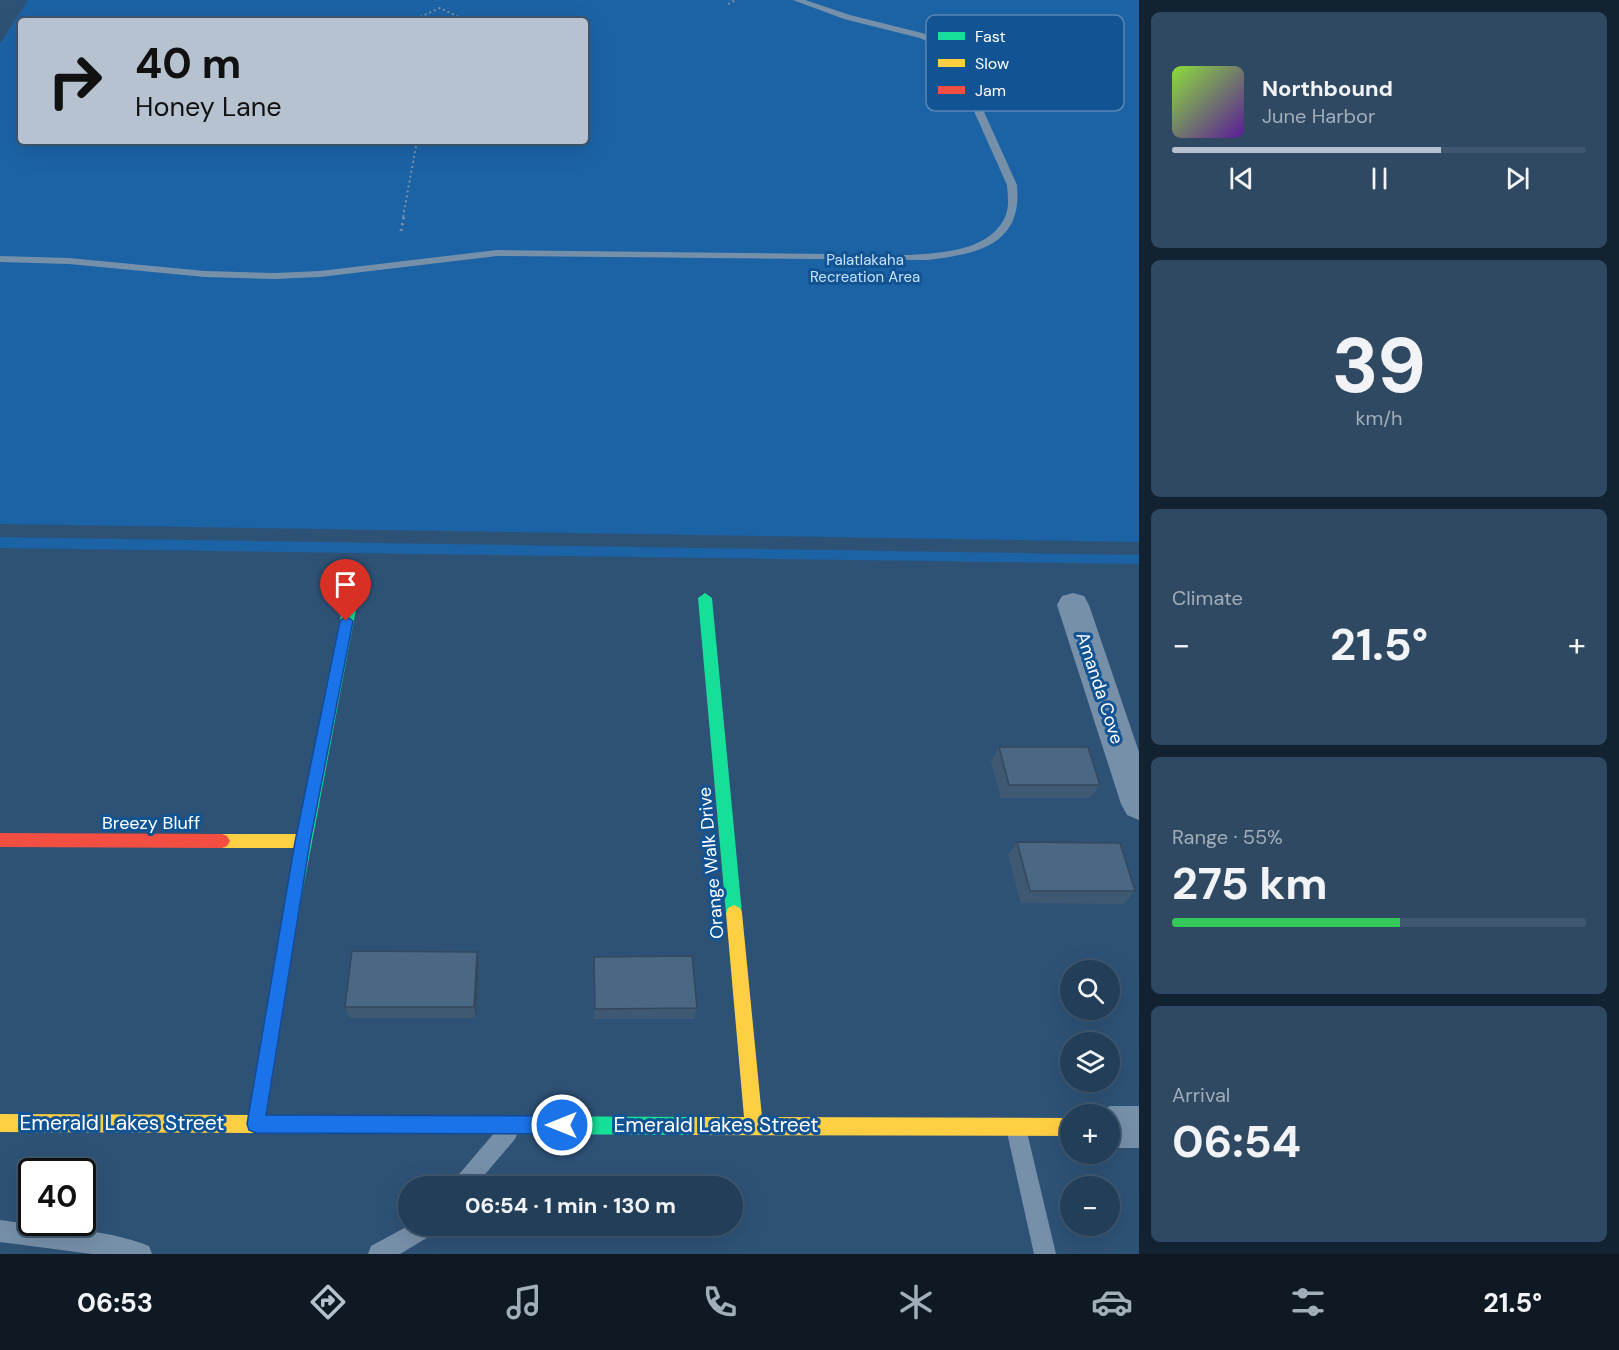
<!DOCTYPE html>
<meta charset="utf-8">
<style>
:root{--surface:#223e58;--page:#2e4961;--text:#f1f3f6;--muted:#a2aeba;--line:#3f576e;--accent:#b6c2cf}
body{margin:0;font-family:"DM Sans",sans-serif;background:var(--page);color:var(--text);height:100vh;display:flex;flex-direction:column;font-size:22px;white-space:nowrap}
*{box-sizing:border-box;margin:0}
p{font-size:20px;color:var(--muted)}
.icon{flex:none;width:33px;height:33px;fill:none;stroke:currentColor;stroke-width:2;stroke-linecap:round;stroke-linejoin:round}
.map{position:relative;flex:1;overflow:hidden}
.drawer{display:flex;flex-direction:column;gap:12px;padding:12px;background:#132230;width:480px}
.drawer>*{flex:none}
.guide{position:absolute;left:18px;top:18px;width:570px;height:126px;border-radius:6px;box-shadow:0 6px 24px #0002,0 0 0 2px var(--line);background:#b6c2cf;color:#111;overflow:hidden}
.buttons{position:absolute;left:1060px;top:960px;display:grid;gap:12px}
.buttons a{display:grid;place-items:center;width:60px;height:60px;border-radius:50%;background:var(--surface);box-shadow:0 6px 24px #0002,0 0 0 2px var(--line);font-size:30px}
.speed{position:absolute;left:18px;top:1158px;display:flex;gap:12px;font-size:30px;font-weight:700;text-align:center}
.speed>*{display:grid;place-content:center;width:78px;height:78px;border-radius:50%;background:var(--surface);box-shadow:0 6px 24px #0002,0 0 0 2px var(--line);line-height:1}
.speed .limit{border:3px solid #111;border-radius:9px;background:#fff;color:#111}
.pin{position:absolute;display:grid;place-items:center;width:51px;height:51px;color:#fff;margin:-62px -26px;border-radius:50% 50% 50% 0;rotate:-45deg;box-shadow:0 0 6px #0007}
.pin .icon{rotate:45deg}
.me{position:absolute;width:66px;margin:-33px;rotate:270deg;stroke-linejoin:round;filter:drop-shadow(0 0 4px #0008)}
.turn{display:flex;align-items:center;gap:21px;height:126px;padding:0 18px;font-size:27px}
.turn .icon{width:78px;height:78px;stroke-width:2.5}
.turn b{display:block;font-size:42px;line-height:51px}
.big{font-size:45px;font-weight:700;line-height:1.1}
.drawer .card{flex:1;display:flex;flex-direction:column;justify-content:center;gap:9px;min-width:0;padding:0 21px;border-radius:9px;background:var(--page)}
.drawer .dial{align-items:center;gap:0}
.dial b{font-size:78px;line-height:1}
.song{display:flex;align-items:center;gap:18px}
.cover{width:72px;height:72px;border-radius:9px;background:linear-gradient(135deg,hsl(90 70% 55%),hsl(270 70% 35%))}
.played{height:6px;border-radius:3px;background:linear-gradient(90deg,var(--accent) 65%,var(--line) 65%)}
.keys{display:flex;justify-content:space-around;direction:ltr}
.heat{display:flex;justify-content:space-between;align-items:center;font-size:33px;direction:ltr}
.charge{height:9px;border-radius:4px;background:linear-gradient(90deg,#34c759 55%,var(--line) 0)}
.trip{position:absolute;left:398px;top:1176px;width:345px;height:60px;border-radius:30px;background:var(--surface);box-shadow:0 6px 24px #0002,0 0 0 2px var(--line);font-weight:700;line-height:60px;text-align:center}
.menu{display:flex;height:96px;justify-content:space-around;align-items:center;background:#0e1923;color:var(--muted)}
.menu .icon{width:42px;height:42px}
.menu .active{color:var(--accent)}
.menu b{font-size:27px;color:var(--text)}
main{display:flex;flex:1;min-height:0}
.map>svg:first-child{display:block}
.green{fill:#1c63a6;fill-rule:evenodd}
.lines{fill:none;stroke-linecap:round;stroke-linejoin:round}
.path-far1{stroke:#7790a9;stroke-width:2;stroke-dasharray:2 3;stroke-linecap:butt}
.path{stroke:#7790a9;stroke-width:3;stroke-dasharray:2 4;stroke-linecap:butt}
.lane{fill:#7790a9;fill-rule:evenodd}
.street{fill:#7790a9;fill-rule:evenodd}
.fast{fill:#16e098;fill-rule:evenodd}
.slow{fill:#ffcf43;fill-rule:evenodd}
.jam{fill:#f24e42;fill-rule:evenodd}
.wall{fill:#405972}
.shaded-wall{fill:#34485c}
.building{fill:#4a6784;stroke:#34485c;stroke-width:1.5}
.route{fill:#1a73e8;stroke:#114b97;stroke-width:1.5}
.labels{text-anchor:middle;stroke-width:6;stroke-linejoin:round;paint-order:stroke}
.far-park-label{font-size:15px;fill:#c6e3fd;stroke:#115393}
.street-label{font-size:18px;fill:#fff;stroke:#115393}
.near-street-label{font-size:21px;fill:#fff;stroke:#115393}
.key{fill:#115393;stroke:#5887b3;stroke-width:1.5}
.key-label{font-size:16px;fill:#fff}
</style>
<main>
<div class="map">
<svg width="1139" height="1254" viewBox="0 0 1139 1254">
<rect width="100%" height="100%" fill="#2e5276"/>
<g class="green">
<path d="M 28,0 L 1139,0 L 1139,542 L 0,524 L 0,44 ZM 21,21 L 585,21 L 585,141 L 21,141 Z"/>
<path d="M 0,537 L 1139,555 L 1139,564 L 0,548 Z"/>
</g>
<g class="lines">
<g class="path-far1">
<path d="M 728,4 L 736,0"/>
<path d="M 411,21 L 440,8 L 467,21"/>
<path d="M 403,217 L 417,141"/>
</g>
<path class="path" d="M 401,231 L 404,216"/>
<g class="lane">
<path d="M 793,0 L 805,0 L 850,15 L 926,34 L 948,45 L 961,61 L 1017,185 C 1023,245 977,254 928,260 L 497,256 L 320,277 L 275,279 L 205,277 L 69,264 L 0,262 L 0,256 L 69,258 L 205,271 L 275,273 L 320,271 L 497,250 L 910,255 C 940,253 986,251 1003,221 C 1010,210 1008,197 1007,185 L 952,62 L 942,49 L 920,38 L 844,19 Z"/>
<path d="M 1016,1118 L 1023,1121 L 1026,1128 L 1056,1254 L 1034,1254 L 1006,1128 L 1009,1121 Z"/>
<path d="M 508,1122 L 515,1125 L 518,1132 L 515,1139 L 475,1186 L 452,1186 L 455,1179 L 501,1125 Z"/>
<path d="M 0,1220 C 48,1227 103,1228 149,1246 L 152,1254 L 92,1254 L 0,1242 Z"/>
<path d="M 408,1226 L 439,1226 L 435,1233 L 400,1254 L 368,1254 L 371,1246 Z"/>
</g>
<g class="street">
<path d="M 1073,593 L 1084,596 L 1089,605 L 1139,752 L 1139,820 L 1127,815 L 1121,804 L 1057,605 L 1062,596 Z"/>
<path d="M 1110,1106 L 1139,1106 L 1139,1148 L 1110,1148 L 1110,1114 L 1094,1114 Z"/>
</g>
<g class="fast">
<path d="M 705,593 L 712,598 L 742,913 L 740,918 L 734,921 L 728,918 L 726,913 L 698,598 Z"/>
<path d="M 351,594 L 358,599 L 301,900 L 299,905 L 293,907 L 287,905 L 285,900 L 344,599 Z"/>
<path d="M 288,1115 L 690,1117 L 696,1120 L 699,1126 L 696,1132 L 690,1135 L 288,1133 L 282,1130 L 279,1124 L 282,1118 Z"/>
</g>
<g class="slow">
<path d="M 222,834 L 303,834 L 308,836 L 311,841 L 308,846 L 303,848 L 222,848 L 217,846 L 214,841 L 217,836 Z"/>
<path d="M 734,905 L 740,908 L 742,913 L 762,1117 L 1071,1118 L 1071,1136 L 690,1135 L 684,1132 L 681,1126 L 684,1120 L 690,1117 L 744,1117 L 726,913 L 728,908 Z"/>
<path d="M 0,1114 L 288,1115 L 294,1118 L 297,1124 L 294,1130 L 288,1133 L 0,1132 Z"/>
</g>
<g class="jam">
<path d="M 0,833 L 222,834 L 227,836 L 230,841 L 227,846 L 222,848 L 0,847 Z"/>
<path d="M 293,893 L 299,895 L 301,900 L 265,1124 L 262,1130 L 256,1133 L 250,1130 L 247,1124 L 285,900 L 287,895 Z"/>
</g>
</g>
<g class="wall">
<path d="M 999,747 L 1100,785 L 1090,798 L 1001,798 L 991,761 Z"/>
<path d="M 1017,842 L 1135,891 L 1124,904 L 1021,903 L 1008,855 Z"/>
<path d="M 477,952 L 479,963 L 476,1018 L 350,1018 L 345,1007 Z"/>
<path d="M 594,957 L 697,1008 L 694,1019 L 594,1019 Z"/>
</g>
<path class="shaded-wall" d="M 477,952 L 479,963 L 476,1018 L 474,1007 Z"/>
<g class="building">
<path d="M 999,747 L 1088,747 L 1100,785 L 1009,785 Z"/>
<path d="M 1017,842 L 1120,843 L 1135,891 L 1030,891 Z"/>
<path d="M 352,951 L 477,952 L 474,1007 L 345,1007 Z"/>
<path d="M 692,956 L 697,1008 L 595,1009 L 594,957 Z"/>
</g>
<path class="route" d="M 346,616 L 353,621 L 310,842 L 266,1115 L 562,1116 L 568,1118 L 571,1125 L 568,1131 L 562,1134 L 256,1133 L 249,1130 L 247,1124 L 295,842 L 340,621 Z"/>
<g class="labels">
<g class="far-park-label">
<text x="865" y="265">Palatlakaha<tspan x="865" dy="17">Recreation Area</tspan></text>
</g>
<g class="street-label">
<text transform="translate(1100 688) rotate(72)" y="6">Amanda Cove</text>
<text x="151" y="829">Breezy Bluff</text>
<text transform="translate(711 863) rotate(-95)" y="6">Orange Walk Drive</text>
</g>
<g class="near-street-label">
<text x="122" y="1130">Emerald Lakes Street</text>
<text x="716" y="1132">Emerald Lakes Street</text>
</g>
</g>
<rect x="926" y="15" width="198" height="96" rx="9" class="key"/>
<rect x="938" y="32" width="27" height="8" fill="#16e098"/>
<rect x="938" y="59" width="27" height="8" fill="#ffcf43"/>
<rect x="938" y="86" width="27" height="8" fill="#f24e42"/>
<g class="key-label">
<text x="975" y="42">Fast</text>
<text x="975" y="69">Slow</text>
<text x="975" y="96">Jam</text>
</g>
</svg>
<div class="buttons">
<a><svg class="icon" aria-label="search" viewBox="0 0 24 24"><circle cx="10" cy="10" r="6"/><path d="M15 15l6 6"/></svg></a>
<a><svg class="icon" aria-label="layers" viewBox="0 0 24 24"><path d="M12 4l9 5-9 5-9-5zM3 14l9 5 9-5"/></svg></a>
<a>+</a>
<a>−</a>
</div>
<div class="speed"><div class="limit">40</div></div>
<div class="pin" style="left:346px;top:621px;background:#d93025"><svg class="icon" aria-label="arrive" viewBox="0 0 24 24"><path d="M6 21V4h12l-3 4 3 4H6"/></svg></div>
<svg class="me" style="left:562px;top:1125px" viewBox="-20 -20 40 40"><circle r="17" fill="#1a73e8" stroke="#fff" stroke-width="3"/><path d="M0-11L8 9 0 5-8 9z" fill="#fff"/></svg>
<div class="trip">06:54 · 1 min · 130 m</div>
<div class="guide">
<div class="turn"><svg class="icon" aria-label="right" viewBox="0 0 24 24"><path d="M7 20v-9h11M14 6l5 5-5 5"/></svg><div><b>40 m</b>Honey Lane</div></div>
</div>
</div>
<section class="drawer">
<div class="card">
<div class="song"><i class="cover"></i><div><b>Northbound</b><p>June Harbor</p></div></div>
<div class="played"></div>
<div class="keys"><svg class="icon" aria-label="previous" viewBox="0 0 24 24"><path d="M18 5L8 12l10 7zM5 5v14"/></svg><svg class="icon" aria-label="pause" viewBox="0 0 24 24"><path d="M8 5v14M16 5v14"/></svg><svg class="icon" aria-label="next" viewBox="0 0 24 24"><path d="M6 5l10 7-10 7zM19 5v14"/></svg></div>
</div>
<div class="card dial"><b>39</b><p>km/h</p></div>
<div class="card"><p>Climate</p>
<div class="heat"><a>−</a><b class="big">21.5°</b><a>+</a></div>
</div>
<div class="card"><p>Range · 55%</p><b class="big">275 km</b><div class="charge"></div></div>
<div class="card"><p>Arrival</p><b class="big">06:54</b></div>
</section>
</main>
<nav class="menu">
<b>06:53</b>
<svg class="icon active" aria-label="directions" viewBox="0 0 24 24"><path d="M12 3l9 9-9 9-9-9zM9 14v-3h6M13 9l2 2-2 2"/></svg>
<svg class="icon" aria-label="music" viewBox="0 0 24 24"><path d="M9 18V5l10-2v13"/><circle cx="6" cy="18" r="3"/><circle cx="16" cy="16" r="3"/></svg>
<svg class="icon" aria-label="phone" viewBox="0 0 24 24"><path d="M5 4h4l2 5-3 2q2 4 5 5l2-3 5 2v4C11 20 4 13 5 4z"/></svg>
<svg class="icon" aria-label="climate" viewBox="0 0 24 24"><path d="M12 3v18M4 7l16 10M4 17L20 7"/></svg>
<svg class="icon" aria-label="car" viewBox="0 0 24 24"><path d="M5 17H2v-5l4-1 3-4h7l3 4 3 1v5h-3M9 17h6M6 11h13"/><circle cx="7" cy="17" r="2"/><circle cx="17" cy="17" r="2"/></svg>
<svg class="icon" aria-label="filters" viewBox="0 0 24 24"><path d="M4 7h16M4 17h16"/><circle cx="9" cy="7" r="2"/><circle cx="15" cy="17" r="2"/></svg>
<b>21.5°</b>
</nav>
